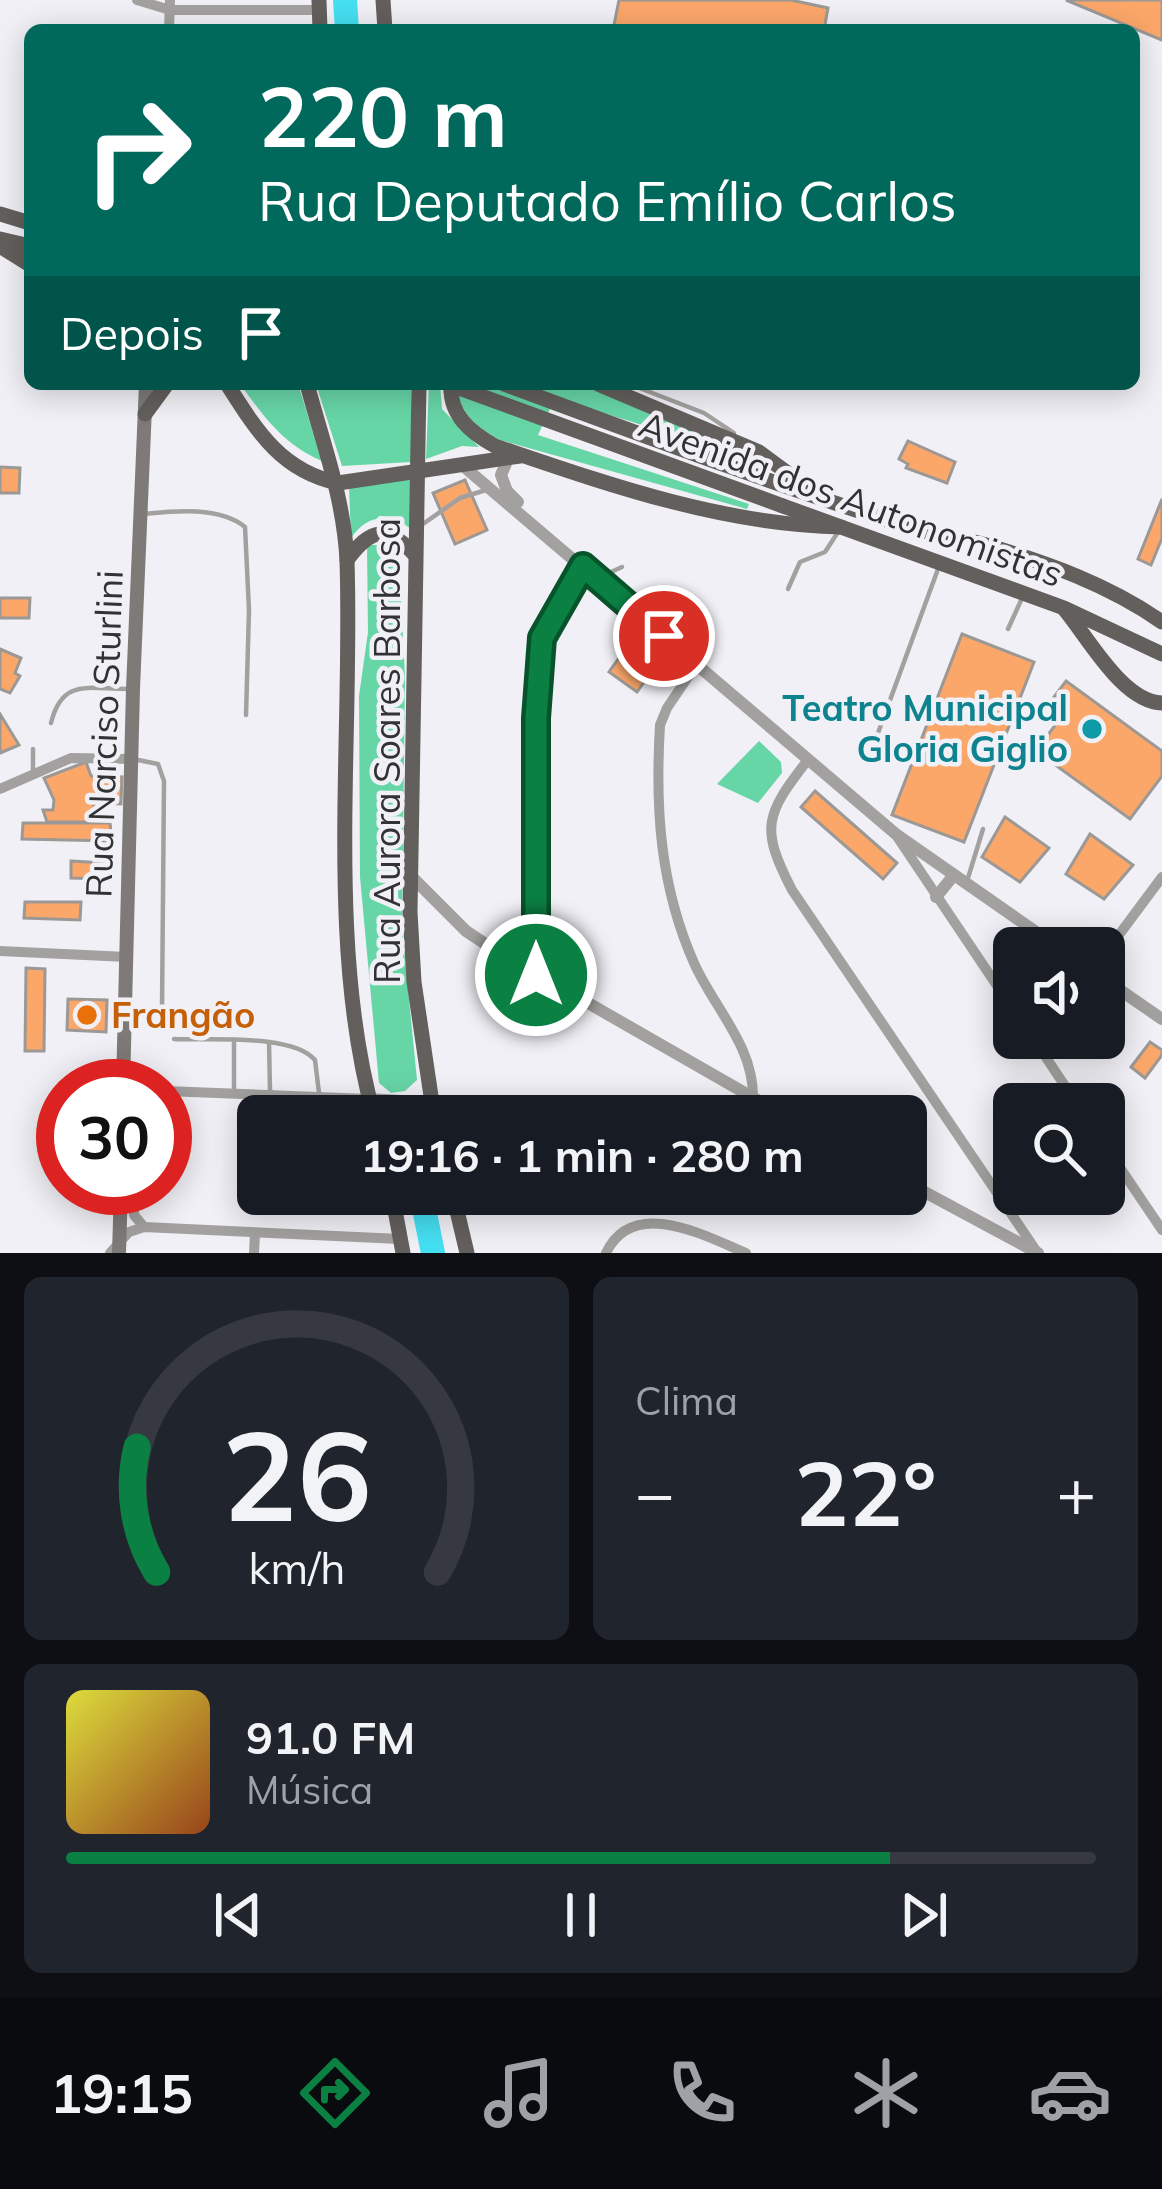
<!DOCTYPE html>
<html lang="pt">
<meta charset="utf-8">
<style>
:root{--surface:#171b24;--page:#20242c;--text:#f1f3f6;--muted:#9ea1a6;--line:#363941;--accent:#0b8043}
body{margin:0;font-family:Mulish,sans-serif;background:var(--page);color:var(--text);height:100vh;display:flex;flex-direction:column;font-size:45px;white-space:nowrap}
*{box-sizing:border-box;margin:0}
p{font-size:39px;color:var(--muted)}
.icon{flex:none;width:66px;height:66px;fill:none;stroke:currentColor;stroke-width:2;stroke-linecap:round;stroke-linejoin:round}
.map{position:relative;height:1253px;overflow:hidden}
.side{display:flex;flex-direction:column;gap:24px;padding:24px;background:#0d0f14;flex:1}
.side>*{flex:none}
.guide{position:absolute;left:24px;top:24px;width:1116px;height:366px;border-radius:18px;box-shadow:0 6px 30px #0003;background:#00695c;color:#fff;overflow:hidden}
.buttons{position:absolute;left:993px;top:927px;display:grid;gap:24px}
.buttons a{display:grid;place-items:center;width:132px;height:132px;border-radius:18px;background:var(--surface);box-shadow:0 6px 30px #0003;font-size:60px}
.speed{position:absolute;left:36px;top:1059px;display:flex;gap:24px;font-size:60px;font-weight:700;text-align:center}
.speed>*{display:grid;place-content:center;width:156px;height:156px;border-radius:50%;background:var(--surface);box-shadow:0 6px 30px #0003;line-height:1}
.speed .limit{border:18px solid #d22;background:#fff;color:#111}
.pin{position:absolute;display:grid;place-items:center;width:102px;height:102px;color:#fff;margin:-51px;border:6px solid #fff;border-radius:50%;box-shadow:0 3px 12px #0007}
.me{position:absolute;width:132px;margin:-66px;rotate:0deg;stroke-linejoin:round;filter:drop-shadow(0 0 9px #0008)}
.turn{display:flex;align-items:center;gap:42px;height:252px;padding:0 36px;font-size:54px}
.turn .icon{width:156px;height:156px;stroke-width:2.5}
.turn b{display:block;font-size:84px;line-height:102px}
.then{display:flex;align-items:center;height:114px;padding:0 36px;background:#0003;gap:24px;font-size:45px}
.big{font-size:90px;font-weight:700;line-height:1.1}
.side .widget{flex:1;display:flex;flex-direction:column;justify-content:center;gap:18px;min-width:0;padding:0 42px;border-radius:18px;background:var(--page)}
.side .dial{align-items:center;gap:0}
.dial svg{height:312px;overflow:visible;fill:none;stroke:var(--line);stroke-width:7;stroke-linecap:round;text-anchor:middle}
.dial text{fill:var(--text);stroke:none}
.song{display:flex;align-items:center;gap:36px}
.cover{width:144px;height:144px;border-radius:18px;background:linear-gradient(135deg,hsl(60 70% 55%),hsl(20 70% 35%))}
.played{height:12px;border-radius:6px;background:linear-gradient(90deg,var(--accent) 80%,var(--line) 80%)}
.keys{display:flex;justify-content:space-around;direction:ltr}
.heat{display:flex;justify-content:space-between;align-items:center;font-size:66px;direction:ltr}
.side .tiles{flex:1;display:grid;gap:24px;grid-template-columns:1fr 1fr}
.widget:last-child{grid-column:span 2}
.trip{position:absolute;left:237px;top:1095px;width:690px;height:120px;border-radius:18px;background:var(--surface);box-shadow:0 6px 30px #0003;font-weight:700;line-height:120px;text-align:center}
.dock{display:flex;height:192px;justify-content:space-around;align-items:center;background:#090b0e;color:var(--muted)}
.dock .icon{width:84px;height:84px}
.dock .selected{color:var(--accent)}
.dock b{font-size:54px;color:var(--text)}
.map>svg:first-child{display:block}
.green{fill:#67d6a7}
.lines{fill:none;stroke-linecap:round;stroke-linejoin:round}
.river{stroke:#45dff2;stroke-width:24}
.building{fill:#fca76a;stroke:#9c9895;stroke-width:3}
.service{stroke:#a2a19f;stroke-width:4.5}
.minor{stroke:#a2a19f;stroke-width:10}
.tertiary{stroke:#a2a19f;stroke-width:12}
.secondary{stroke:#7d7a78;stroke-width:14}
.primary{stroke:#625f5c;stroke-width:15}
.primary-bridge{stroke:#625f5c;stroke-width:15}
.route-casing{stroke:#07532c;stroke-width:30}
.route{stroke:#0b8043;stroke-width:21}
.culture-dot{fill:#0f9aa8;stroke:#f0f0f6;stroke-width:4.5}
.food-dot{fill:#e8710a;stroke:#f0f0f6;stroke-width:4.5}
.labels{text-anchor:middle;stroke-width:9;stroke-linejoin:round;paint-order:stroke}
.street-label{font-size:36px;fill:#323234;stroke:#f0f0f6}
.culture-label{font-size:36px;font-weight:bold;fill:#0d838f;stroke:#f0f0f6;text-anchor:end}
.food-label{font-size:36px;font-weight:bold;fill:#c56008;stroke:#f0f0f6;text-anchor:start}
</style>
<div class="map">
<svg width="1162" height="1253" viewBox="0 0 1162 1253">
<rect width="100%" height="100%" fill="#f0f0f6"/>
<g class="green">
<path d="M 240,384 L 298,384 L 322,461 C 284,445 264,417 240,384 Z"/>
<path d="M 316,384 L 411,384 L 411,462 L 342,466 Z"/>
<path d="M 429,384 L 440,384 L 442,409 L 479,447 L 462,446 L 426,459 Z"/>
<path d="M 456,384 L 579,384 L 747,453 L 745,457 L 555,398 L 538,435 L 749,504 L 747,509 L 500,440 C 474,425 460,414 456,384 Z"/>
<path d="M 414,476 L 411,529 C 389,512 366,515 351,538 L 349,487 Z"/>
<path d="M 367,545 L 398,545 L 405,676 L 402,929 L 417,1080 L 405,1091 L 391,1093 L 379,1083 L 360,877 L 359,696 L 368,632 Z"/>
<path d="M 759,741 L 781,762 L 782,773 L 758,803 L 717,784 Z"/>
</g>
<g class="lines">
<g class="river">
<path d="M 345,0 L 347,30"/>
<path d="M 421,1194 L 433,1253"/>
</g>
</g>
<g class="building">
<path d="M 619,0 L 791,0 L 828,8 L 824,30 L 613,30 Z"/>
<path d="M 1066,0 L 1162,0 L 1162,40 Z"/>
<path d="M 908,441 L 955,462 L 947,483 L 906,468 L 908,464 L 899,459 Z"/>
<path d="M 0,467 L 20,468 L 19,493 L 0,493 Z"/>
<path d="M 465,480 L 487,530 L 455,544 L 433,493 Z"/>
<path d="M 1162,499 L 1162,538 L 1151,565 L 1138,559 Z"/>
<path d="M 0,598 L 30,598 L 29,618 L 0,618 Z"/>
<path d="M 962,634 L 1034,662 L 964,842 L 892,815 Z"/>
<path d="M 0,649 L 21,658 L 15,673 L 20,676 L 10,693 L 0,689 Z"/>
<path d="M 624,651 L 652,671 L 637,692 L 609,672 Z"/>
<path d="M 1066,681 L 1162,751 L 1162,776 L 1130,819 L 1036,751 L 1068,708 L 1054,697 Z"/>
<path d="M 0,714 L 19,745 L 0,753 Z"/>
<path d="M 86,762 L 91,776 L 122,777 L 121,804 L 94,803 L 94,822 L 47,822 L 43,810 L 53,810 L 54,800 L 44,778 Z"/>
<path d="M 815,791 L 897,863 L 883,879 L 801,807 Z"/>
<path d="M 1005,817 L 1049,848 L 1020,882 L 982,857 Z"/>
<path d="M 23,823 L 110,823 L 112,841 L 22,839 Z"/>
<path d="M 1090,834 L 1133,865 L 1104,899 L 1066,874 Z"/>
<path d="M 71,861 L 104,863 L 103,879 L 71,878 Z"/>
<path d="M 25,902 L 81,902 L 80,920 L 24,918 Z"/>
<path d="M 26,968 L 45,969 L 44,1051 L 25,1051 Z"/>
<path d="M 68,999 L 107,1000 L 106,1032 L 67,1030 Z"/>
<path d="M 1150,1042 L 1162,1050 L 1162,1055 L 1145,1078 L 1131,1067 Z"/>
</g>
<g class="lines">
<g class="service">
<path d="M 629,384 L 704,413 L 734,433"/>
<path d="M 143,514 C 174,511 219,506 245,527 L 249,610 L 246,715"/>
<path d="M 423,524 L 460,498 L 486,490"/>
<path d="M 600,577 L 622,567"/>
<path d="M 788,589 L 800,562 L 825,552 L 840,529"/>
<path d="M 1008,629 L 1023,596"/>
<path d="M 51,723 C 62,678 88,689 127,689"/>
<path d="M 874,744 L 938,569"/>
<path d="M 133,759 L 158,764 L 164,781 L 162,1010"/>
<path d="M 33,773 L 33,749"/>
<path d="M 968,878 L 983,829"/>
<path d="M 174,1039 C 209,1041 292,1033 315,1060 L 319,1093"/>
<path d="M 269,1042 L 270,1091"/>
<path d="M 234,1090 L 234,1042"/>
</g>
<g class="minor">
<path d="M 137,0 L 170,10 L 319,10"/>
<path d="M 169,30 L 170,0"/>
<path d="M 696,665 L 667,708 L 660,725 C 655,809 660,886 694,963 C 714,1008 754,1046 753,1098"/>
<path d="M 807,761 C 765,815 760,828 792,890 L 1035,1249"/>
<path d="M 0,789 L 71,758 L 133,759"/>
<path d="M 898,838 L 1014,1011"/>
<path d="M 0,951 L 127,957"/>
<path d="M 1104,955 L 1162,877"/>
<path d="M 536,975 L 539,659 L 547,625 L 583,565"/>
<path d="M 1033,1038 L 1077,1104"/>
<path d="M 124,1080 L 141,1086"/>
<path d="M 165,1091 L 369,1099"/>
<path d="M 1104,1144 L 1162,1230"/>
<path d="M 134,1188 L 134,1215 L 144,1227"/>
<path d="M 110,1253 L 129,1232 L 144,1227 L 400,1239"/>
<path d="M 254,1253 L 255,1234"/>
<path d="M 606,1253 C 633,1196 705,1236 746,1253"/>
</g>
<g class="tertiary">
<path d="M 508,459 L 501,475 L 507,491 L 518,502"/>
<path d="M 462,465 L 897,835 L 1059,948"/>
<path d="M 411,876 L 466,931 L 487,945 L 785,1116"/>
<path d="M 936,897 L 954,875"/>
<path d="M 1104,979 L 1162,1019"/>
<path d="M 369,1099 L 642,1116"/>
<path d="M 730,1116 L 753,1098"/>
<path d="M 906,1182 L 1038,1253"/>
</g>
<g class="secondary">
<path d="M 123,1086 L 133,689 L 146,384"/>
<path d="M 119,1253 L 121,1188"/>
</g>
<g class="primary">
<path d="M 319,0 L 320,30"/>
<path d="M 383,0 L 385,30"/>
<path d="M 0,214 L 30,223"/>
<path d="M 0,239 L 30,246"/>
<path d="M 0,246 L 30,265"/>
<path d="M 227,384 C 257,431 281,471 338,483 L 520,456"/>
<path d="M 307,384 C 323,444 344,498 347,561 C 353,738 326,945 374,1116"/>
<path d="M 419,384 L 410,912 L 414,982 L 434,1116"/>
<path d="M 451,384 C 449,415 470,432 495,446 C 607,484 722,525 841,527"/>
<path d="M 504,384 C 637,433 770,483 905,526 C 931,535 959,537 986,545 C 1048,563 1109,585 1162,622"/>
<path d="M 598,384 L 759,452 L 816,494"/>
<path d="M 145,414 L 167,384"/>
<path d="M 783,506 L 1064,608 L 1162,654"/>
<path d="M 347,560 C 371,528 387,524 415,555"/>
<path d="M 1065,610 C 1089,639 1123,702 1162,703"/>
<path d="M 392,1194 L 403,1253"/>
<path d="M 453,1194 L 467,1253"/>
</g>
<path class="primary-bridge" d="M 448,384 L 783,506"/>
</g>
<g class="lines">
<g class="route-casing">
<path id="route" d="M 536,975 L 536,718 L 542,638 L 583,566 L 664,636"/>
</g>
<use href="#route" class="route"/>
</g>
<circle class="culture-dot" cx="1092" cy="729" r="12"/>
<circle class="food-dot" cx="87" cy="1015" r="12"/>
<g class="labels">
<g class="street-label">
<text transform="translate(851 499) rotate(20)" y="13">Avenida dos Autonomistas</text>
<text transform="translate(104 734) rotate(-88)" y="13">Rua Narciso Sturlini</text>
<text transform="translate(387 751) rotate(-90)" y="13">Rua Aurora Soares Barbosa</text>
</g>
<g class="culture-label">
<text x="1068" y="721">Teatro Municipal<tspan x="1068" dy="41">Gloria Giglio</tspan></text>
</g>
<g class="food-label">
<text x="111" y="1028">Frangão</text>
</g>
</g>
</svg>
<div class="buttons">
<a><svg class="icon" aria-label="sound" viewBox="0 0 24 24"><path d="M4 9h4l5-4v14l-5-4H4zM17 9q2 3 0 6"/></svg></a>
<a><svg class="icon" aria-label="search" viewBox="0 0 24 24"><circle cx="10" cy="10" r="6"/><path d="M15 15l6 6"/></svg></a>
</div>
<div class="speed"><div class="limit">30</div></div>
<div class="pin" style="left:664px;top:636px;background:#d93025"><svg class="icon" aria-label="arrive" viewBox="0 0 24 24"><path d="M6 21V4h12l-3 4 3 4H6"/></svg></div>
<svg class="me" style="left:536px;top:975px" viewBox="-20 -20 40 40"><circle r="17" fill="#0b8043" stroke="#fff" stroke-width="3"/><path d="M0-11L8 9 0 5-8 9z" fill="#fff"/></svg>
<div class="trip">19:16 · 1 min · 280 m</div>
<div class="guide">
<div class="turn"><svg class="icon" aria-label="right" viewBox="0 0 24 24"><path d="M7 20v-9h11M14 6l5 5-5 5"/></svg><div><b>220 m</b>Rua Deputado Emílio Carlos</div></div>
<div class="then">Depois<svg class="icon" aria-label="arrive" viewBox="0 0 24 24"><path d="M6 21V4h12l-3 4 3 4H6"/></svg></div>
</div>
</div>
<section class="side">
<div class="tiles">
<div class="widget dial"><svg viewBox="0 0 100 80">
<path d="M14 69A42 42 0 1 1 86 69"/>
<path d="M14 69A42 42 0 0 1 9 37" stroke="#0b8043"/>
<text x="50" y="56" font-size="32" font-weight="700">26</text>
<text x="50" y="72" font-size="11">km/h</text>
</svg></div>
<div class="widget"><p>Clima</p>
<div class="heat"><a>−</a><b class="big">22°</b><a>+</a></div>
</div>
<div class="widget">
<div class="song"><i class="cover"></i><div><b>91.0 FM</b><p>Música</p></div></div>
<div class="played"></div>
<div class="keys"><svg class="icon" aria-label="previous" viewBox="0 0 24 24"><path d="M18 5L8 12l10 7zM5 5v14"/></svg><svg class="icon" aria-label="pause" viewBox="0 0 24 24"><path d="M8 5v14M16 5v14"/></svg><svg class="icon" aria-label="next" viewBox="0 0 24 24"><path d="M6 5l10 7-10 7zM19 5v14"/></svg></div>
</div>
</div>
</section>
<nav class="dock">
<b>19:15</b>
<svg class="icon selected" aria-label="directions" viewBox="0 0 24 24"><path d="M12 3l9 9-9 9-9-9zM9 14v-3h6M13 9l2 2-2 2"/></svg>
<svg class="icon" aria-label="music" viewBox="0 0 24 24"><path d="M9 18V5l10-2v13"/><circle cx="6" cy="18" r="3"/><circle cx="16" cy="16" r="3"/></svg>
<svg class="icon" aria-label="phone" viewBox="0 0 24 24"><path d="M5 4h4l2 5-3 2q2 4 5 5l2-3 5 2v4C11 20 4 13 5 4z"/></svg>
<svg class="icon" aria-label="climate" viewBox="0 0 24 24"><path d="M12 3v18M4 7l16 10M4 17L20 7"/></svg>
<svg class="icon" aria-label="car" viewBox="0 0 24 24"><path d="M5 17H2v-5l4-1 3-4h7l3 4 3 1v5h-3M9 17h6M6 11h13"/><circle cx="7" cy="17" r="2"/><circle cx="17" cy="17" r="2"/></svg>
</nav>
